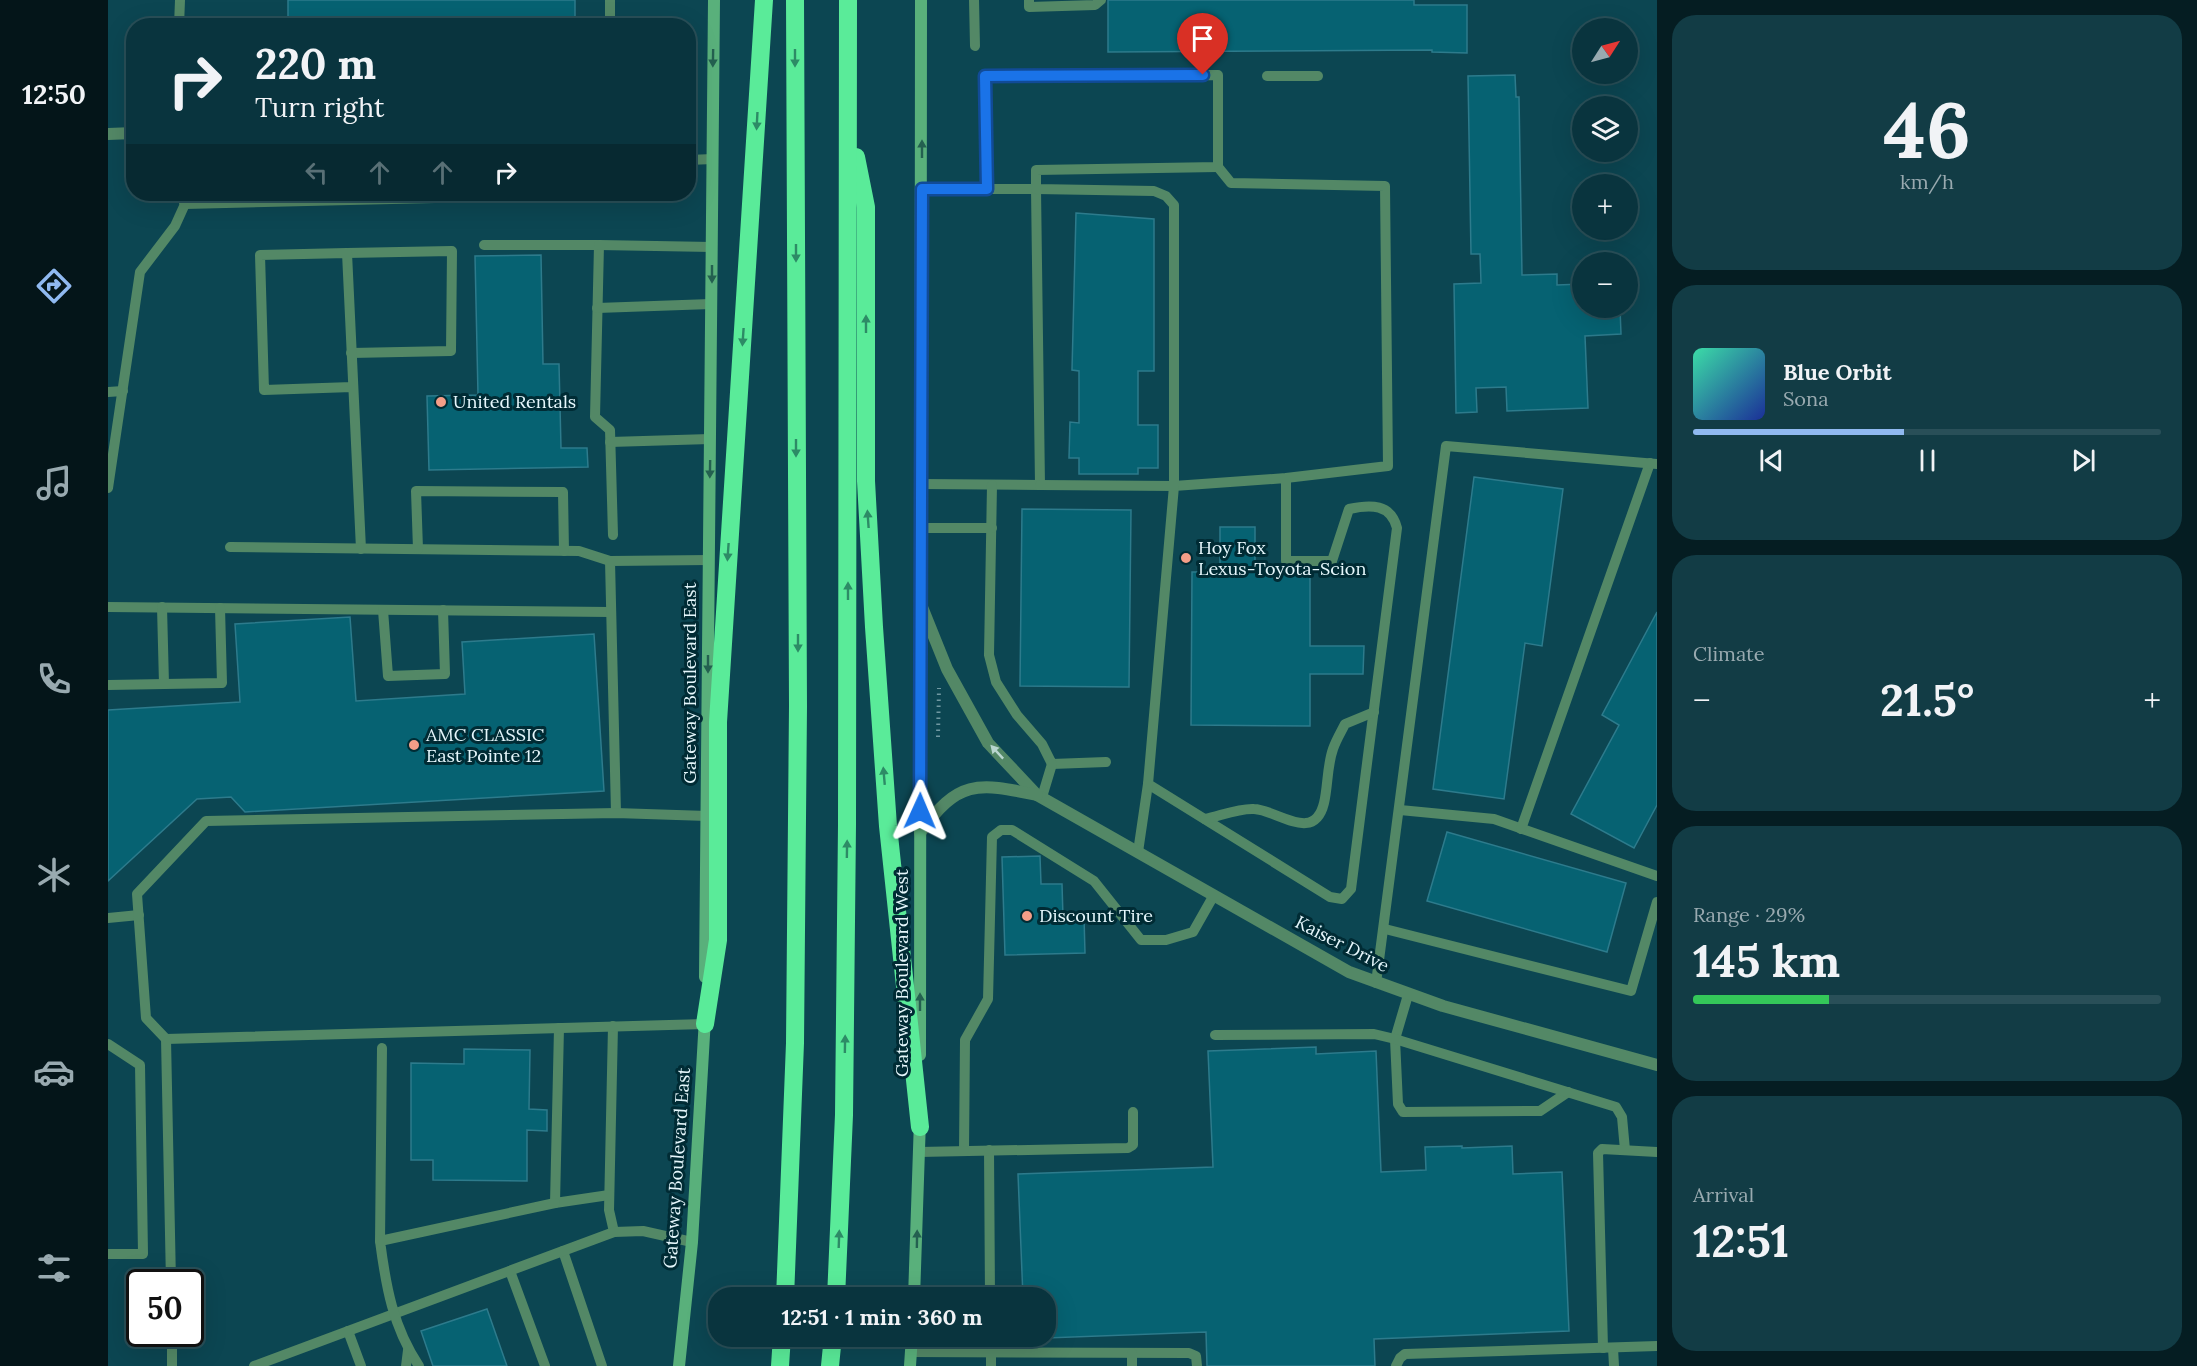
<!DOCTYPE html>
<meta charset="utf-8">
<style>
:root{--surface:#09343e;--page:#123c45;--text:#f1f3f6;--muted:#99aab0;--line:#294f58;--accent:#90b9f0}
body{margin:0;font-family:Lora,serif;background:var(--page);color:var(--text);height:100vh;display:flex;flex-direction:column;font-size:22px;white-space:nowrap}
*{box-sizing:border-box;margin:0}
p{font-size:20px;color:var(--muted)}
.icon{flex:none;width:33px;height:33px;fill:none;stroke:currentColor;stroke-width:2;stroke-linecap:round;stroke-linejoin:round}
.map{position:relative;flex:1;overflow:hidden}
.panel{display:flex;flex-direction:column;gap:15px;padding:15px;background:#051d22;width:540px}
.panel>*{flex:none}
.hud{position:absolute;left:18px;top:18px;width:570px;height:183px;border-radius:24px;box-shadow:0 6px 24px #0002,0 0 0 2px var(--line);background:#09343e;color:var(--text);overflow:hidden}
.needle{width:39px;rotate:54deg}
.controls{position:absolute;left:1464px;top:18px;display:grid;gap:12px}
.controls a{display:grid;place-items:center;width:66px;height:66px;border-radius:50%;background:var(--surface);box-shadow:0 6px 24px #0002,0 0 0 2px var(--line);font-size:30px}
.speed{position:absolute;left:18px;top:1269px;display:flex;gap:12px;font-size:30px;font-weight:700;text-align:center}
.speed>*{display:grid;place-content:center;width:78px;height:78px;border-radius:50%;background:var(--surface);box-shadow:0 6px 24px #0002,0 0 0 2px var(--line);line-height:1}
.speed .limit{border:3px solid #111;border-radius:9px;background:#fff;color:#111}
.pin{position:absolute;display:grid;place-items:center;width:51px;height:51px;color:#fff;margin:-62px -26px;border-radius:50% 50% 50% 0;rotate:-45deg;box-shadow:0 0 6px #0007}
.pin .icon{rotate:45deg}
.me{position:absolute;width:66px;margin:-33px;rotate:1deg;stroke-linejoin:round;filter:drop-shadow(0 0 4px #0008)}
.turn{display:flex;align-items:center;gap:21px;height:126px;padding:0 30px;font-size:27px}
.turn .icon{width:78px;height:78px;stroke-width:2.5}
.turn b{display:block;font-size:42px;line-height:51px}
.lanes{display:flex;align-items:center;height:57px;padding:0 30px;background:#0003;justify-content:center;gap:30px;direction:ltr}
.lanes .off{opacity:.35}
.big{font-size:45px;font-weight:800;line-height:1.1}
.panel .card{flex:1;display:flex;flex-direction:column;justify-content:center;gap:9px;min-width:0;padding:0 21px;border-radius:24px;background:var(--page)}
.panel .dial{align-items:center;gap:0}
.dial b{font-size:78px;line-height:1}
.song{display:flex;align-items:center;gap:18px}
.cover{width:72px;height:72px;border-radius:9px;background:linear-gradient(135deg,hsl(160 70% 55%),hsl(230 70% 35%))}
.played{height:6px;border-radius:3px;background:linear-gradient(90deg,var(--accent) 45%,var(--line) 45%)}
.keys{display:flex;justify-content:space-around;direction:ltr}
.heat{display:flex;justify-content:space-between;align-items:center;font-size:33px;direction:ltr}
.charge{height:9px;border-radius:4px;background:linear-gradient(90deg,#34c759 29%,var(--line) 0)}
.trip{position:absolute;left:600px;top:1287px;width:348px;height:60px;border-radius:24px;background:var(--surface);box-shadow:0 6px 24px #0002,0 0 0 2px var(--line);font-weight:800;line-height:60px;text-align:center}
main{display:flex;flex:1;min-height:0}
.dock{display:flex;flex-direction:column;width:108px;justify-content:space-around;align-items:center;background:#041519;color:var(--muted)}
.dock .icon{width:42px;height:42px}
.dock .active{color:var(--accent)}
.dock b{font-size:27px;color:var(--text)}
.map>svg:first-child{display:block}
.building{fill:#066272;stroke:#2d7b8c;stroke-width:1.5}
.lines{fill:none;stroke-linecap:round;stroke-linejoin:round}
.path{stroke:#7098a1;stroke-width:4;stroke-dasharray:1.5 4.5;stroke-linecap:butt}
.service{stroke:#538866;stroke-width:10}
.minor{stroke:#538866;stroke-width:12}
.secondary{stroke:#59b07b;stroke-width:12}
.motorway{stroke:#5aeb99;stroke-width:18}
.oneway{fill:#246050}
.oneway2{fill:#2d8b66}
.oneway3{fill:#b9d6cf}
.route-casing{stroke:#114b97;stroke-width:15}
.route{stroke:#1a73e8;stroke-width:10}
.poi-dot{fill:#f49e88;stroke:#002b34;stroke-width:2}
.labels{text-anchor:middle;stroke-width:6;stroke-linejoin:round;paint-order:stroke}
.poi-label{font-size:18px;fill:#e5f7fc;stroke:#002b34;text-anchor:start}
.street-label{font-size:18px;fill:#e5f7fc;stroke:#002b34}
</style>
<main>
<nav class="dock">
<b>12:50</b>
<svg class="icon active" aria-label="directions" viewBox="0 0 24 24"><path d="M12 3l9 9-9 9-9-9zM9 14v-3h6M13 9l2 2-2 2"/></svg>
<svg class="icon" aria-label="music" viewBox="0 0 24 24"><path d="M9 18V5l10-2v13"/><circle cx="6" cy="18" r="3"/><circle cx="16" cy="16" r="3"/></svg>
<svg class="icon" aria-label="phone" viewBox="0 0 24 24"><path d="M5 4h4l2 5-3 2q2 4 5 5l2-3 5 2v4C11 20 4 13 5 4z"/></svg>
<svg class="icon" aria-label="climate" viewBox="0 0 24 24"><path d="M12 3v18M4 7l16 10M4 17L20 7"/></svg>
<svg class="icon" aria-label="car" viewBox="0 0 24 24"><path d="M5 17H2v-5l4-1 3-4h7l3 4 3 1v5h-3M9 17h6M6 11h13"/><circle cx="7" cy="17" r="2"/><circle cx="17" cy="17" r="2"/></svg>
<svg class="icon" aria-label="filters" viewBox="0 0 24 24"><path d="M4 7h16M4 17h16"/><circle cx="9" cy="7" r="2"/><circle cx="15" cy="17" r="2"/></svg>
</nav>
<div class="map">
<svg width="1549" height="1366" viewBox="0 0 1549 1366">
<rect width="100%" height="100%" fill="#0c4652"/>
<g class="building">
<rect x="180" y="0" width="287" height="26"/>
<path d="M 1000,0 L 1306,0 L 1306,5 L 1359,5 L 1359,53 L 1324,52 L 1324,50 L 1000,52 Z"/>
<path d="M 1407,75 L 1408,97 L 1411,97 L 1414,275 L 1449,274 L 1449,285 L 1474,284 L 1474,308 L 1512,308 L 1513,334 L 1477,336 L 1480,408 L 1399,411 L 1398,387 L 1368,388 L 1369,412 L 1348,413 L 1346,284 L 1373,283 L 1372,254 L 1363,254 L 1360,76 Z"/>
<path d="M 968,213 L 1046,219 L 1046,371 L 1030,371 L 1030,425 L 1050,425 L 1050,468 L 1030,468 L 1030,474 L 971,474 L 971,458 L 961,458 L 962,422 L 971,423 L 971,371 L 964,370 Z"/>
<path d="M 433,255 L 435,364 L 451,364 L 453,448 L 479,448 L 480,467 L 321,470 L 319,396 L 370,395 L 367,256 Z"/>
<path d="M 1366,477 L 1455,489 L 1434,646 L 1417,643 L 1396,799 L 1325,789 Z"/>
<path d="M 914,509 L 1023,510 L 1021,687 L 912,686 Z"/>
<path d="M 1112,527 L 1147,527 L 1147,572 L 1202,573 L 1202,646 L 1256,646 L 1255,674 L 1202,674 L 1202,726 L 1083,725 L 1084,572 L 1112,572 Z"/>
<path d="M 1549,612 L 1549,805 L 1526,848 L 1463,814 L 1511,725 L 1494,715 Z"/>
<path d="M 242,617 L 248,701 L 357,694 L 354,642 L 486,634 L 496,791 L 137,812 L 123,797 L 89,799 L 0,881 L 0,710 L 132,702 L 127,624 Z"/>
<path d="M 1339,832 L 1518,883 L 1499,952 L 1319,901 Z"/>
<path d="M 932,856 L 933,884 L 954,884 L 955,917 L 976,917 L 977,953 L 897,955 L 894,857 Z"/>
<path d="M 1208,1047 L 1208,1054 L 1268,1051 L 1273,1172 L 1318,1170 L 1317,1147 L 1354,1146 L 1354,1148 L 1404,1146 L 1405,1174 L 1454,1172 L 1461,1331 L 1266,1339 L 1267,1366 L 1099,1366 L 1098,1332 L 938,1338 L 938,1298 L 915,1298 L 910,1174 L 1105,1167 L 1100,1051 Z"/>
<path d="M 356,1049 L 422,1050 L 421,1109 L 439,1110 L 439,1131 L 419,1130 L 419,1181 L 325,1180 L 325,1160 L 303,1160 L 303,1063 L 356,1064 Z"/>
<path d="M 379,1309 L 399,1366 L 325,1366 L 313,1331 Z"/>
</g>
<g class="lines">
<path class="path" d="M 830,737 L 831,688"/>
<g class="service">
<path d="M 866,0 L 867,46"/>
<path d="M 921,0 L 921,7 L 987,5 L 993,0"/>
<path d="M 71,26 L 72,0"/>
<path d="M 502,26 L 502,0"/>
<path d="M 1159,76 L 1210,76"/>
<path d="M 580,160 L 605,159"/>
<path d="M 1110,167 L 1123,183 L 1277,186 L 1280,466 L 1178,478 L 1178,561 L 1224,561 L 1241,509 C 1263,504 1283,504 1289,528 L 1243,889 L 1234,899 L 1222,897 L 1040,784 L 1066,486 L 1178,478"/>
<path d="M 814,189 L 928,189 L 932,485 L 814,484"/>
<path d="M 879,189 L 877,76 L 1110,75 L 1110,167 L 928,170 L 928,189 L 1046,191 L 1058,196 L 1066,205 L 1066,486 L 932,485"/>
<path d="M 72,194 L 77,204 L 499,194"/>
<path d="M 376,245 L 491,245 L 487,417 L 502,430 L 505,535"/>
<path d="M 491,245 L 604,247"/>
<path d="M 239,253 L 344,251 L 343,351 L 243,353"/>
<path d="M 489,308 L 603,304"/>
<path d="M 244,387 L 156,390 L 152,255 L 239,253 L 253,549"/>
<path d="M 0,392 L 15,391"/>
<path d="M 502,442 L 602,439"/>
<path d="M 884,485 L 881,655 L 888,682 L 909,715 L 934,744 L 944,764 L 998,762"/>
<path d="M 0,488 L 32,272 L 67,226 L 77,204"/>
<path d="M 814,528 L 884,528"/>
<path d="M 122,547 L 471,551 L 502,561"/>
<path d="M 310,549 L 308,491 L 455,492 L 456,551"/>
<path d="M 0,607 L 502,612"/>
<path d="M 54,607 L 56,684"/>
<path d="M 275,610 L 280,676 L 337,674 L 335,610"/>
<path d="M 0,685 L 114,683 L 112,608"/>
<path d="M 934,797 L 944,764"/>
<path d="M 1292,810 L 1386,819 L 1549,876"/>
<path d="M 508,813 L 502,561 L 601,560"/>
<path d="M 1097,819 C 1112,816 1131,808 1146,809 C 1170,810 1206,844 1216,803 C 1220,786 1219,766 1225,749 C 1228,740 1233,732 1237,724 L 1266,712"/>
<path d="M 1413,829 L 1542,463"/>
<path d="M 1030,852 L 1040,784"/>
<path d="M 0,918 L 31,915"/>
<path d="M 1277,929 L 1523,991 L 1549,902"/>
<path d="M 1268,983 L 1338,446 L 1549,464"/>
<path d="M 1300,995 L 1287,1039 L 1290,1104 L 1295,1112 L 1432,1111 L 1460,1092"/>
<path d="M 505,1026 L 501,1210 L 506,1232"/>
<path d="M 451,1028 L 447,1203 L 501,1195"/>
<path d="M 1107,1035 L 1266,1034 L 1287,1039 L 1508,1107 L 1514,1117 L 1517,1150"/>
<path d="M 58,1039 L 597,1024"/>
<path d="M 0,1044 L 32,1065 L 35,1254 L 0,1254"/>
<path d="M 856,1150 L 857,1040 L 880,999 L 884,837 L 893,830 L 904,830 L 986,881 L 1033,940 L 1058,940 L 1085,932 L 1106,895"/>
<path d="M 881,1150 L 882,1298"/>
<path d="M 811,1152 L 1020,1148 L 1025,1145 L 1025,1112"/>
<path d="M 272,1241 L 274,1048"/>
<path d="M 455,1251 L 494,1366"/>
<path d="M 402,1271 L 437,1366"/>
<path d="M 63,1282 L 58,1039 L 38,1018 L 29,894 L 98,821 L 508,813 L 599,816"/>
<path d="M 240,1331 L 253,1366"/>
<path d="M 64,1334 L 64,1366"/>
<path d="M 883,1336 L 883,1366"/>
<path d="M 1495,1348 L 1490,1153 L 1494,1149 L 1549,1152"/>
<path d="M 1505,1348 L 1506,1366"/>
<path d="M 803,1352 L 1081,1353 L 1088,1356 L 1089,1366"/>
<path d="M 1024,1353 L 1024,1366"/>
<path d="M 146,1366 L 506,1232 L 535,1231 L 584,1242"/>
<path d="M 298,1366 L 300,1350"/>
<path d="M 311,1366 C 285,1327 278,1287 272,1241 L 447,1203"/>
<path d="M 1288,1366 L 1292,1358 L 1297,1354 L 1549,1346"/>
</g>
<g class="minor">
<path d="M 0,134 L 26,133"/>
<path d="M 814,607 L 839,669 L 880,743 L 929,795 L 1241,972 L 1335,1006 L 1549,1065"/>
<path d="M 812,833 C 850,780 868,782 929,795"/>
</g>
<g class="secondary">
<path d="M 597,977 L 606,0"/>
<path d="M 812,1055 L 813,0"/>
<path d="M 806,1298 L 812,1120"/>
<path d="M 571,1366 L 584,1242 L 597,1018"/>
<path d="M 802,1366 L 804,1336"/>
</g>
<g class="motorway">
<path d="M 748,157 L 758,207 L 758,481 L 766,627 L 780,826 L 812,1127"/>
<path d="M 597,1024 L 610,940 L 610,722 L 656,0"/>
<path d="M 677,1298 L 687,1043 L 690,706 L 687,0"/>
<path d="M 728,1298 L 736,1115 L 739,825 L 740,0"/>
<path d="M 672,1366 L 674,1336"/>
<path d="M 722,1366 L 725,1336"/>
</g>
</g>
<defs><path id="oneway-solid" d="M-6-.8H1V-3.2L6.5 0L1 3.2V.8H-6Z" transform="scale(1.5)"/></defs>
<g class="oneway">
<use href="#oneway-solid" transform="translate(605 58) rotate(91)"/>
<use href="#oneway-solid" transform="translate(814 149) rotate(-90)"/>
<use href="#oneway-solid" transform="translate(604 274) rotate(90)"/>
<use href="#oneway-solid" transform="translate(602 469) rotate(91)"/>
<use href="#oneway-solid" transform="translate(600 664) rotate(90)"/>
<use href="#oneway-solid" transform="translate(812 1002) rotate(-90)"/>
<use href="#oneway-solid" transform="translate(809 1239) rotate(-89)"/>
</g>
<g class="oneway2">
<use href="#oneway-solid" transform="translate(687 58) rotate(90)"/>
<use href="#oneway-solid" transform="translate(649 121) rotate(93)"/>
<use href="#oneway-solid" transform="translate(688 253) rotate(90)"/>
<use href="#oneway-solid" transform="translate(758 324) rotate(-90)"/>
<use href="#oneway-solid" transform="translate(635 337) rotate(94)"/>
<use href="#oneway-solid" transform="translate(688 448) rotate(90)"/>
<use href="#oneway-solid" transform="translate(760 519) rotate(-94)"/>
<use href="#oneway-solid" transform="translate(620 552) rotate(94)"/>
<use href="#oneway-solid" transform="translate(740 591) rotate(-90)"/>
<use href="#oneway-solid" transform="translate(690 643) rotate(90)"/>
<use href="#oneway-solid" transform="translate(776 776) rotate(-95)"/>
<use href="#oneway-solid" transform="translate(739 849) rotate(-89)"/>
<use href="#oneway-solid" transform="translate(737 1044) rotate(-89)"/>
<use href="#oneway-solid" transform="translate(731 1239) rotate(-88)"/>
</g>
<use class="oneway3" href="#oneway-solid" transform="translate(889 752) rotate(-133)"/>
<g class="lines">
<g class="route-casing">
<path id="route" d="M 812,811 L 814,189 L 879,189 L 877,76 L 1095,75"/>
</g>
<use href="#route" class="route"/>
</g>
<g class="poi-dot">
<circle cx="333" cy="402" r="6"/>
<circle cx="1078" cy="558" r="6"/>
<circle cx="306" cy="745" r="6"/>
<circle cx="919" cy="916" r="6"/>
</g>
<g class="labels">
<g class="poi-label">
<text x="345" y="408">United Rentals</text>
<text x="1090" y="554">Hoy Fox<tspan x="1090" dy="21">Lexus-Toyota-Scion</tspan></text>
<text x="318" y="741">AMC CLASSIC<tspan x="318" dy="21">East Pointe 12</tspan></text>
<text x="931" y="922">Discount Tire</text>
</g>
<g class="street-label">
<text transform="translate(582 683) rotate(-90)" y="6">Gateway Boulevard East</text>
<text transform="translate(1234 944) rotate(27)" y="6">Kaiser Drive</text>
<text transform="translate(794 973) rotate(-90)" y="6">Gateway Boulevard West</text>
<text transform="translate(569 1168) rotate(-86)" y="6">Gateway Boulevard East</text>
</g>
</g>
</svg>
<div class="controls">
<a><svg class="needle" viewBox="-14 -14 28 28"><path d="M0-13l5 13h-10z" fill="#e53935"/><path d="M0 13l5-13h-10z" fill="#99aab0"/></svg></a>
<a><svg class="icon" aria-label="layers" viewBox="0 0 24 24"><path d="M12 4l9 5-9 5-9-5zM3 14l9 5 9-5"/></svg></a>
<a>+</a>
<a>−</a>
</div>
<div class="speed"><div class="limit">50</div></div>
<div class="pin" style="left:1095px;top:75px;background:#d93025"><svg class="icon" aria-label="arrive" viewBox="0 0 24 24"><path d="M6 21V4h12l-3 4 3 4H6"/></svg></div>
<svg class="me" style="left:812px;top:811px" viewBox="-20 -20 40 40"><path d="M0-17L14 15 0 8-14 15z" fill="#1a73e8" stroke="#fff" stroke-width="4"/></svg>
<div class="trip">12:51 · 1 min · 360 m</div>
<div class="hud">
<div class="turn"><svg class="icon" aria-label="right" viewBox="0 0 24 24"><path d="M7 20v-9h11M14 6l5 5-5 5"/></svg><div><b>220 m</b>Turn right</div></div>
<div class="lanes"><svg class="icon off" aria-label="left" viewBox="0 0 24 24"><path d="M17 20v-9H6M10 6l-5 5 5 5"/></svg><svg class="icon off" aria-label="ahead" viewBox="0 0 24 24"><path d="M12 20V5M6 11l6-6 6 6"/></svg><svg class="icon off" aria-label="ahead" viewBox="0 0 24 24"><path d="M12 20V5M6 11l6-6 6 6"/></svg><svg class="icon" aria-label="right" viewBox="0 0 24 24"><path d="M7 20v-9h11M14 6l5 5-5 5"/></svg></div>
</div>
</div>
<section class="panel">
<div class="card dial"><b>46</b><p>km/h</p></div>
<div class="card">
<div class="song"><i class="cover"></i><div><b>Blue Orbit</b><p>Sona</p></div></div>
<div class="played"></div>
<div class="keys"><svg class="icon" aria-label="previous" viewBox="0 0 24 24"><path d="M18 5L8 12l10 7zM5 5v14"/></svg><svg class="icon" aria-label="pause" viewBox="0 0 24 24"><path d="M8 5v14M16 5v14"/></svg><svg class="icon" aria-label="next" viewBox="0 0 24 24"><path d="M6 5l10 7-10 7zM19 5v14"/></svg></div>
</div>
<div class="card"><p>Climate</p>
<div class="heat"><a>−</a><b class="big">21.5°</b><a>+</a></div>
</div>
<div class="card"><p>Range · 29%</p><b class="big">145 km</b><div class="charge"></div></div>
<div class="card"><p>Arrival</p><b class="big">12:51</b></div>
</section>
</main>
